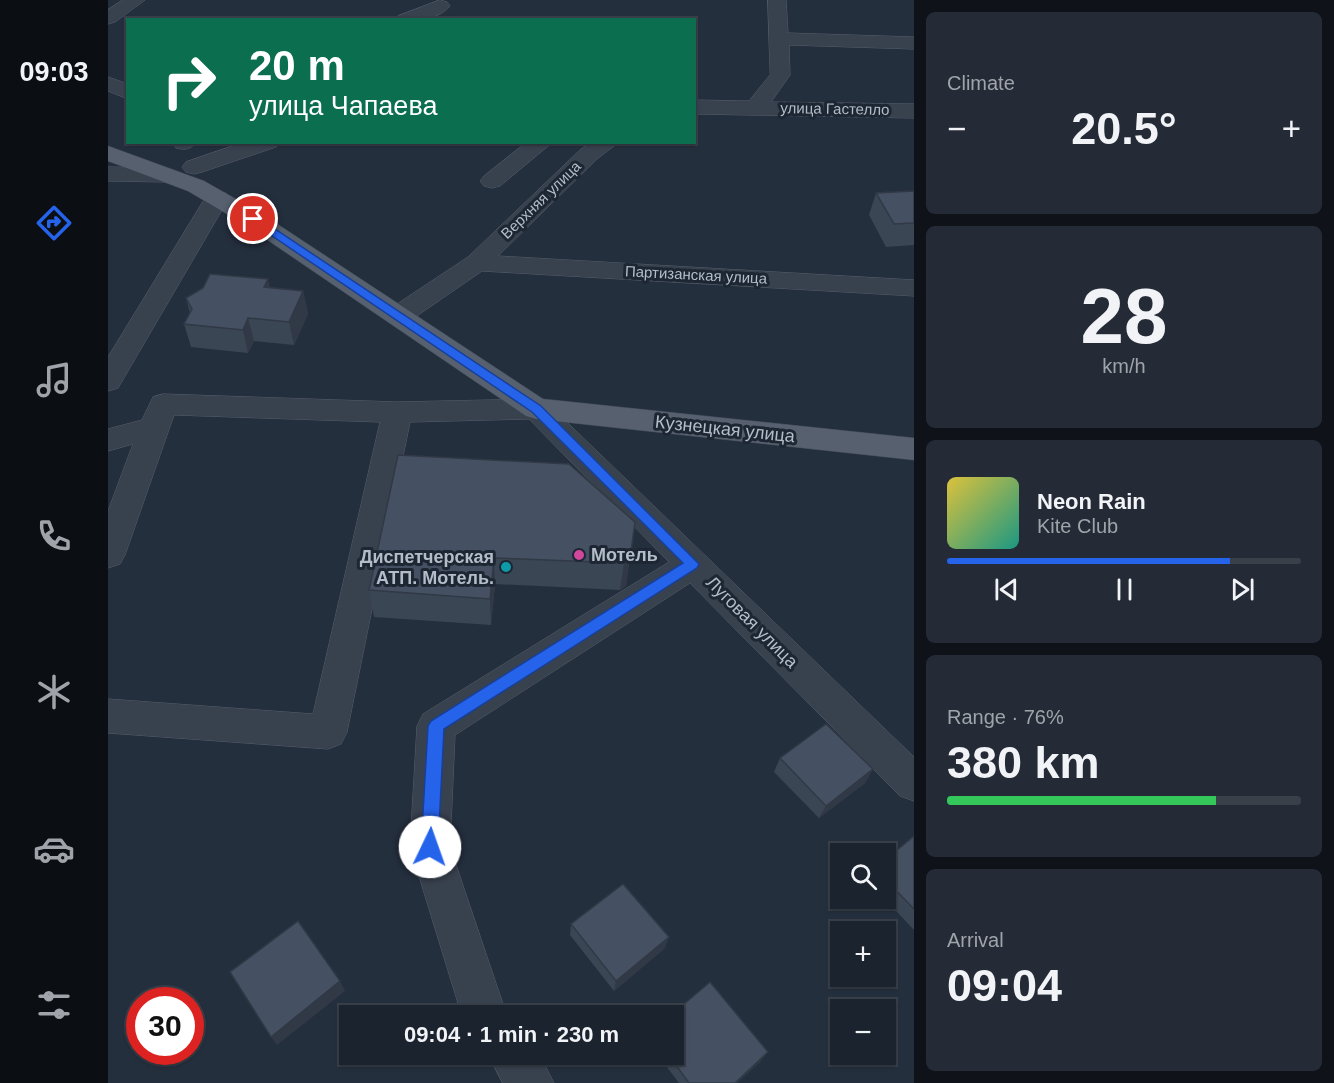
<!DOCTYPE html>
<meta charset="utf-8">
<style>
:root{--surface:#1b232e;--page:#242b36;--text:#f1f3f6;--muted:#a0a4aa;--line:#39404a;--accent:#2563eb}
body{margin:0;font-family:Helvetica,sans-serif;background:var(--page);color:var(--text);height:100vh;display:flex;flex-direction:column;font-size:22px;white-space:nowrap}
*{box-sizing:border-box;margin:0}
p{font-size:20px;color:var(--muted)}
.icon{flex:none;width:33px;height:33px;fill:none;stroke:currentColor;stroke-width:2;stroke-linecap:round;stroke-linejoin:round}
.map{position:relative;flex:1;overflow:hidden}
.side{display:flex;flex-direction:column;gap:12px;padding:12px;background:#0f1319;width:420px}
.side>*{flex:none}
.hud{position:absolute;left:18px;top:18px;width:570px;height:126px;border-radius:0px;box-shadow:0 2px 4px #0004,0 0 0 2px var(--line);background:#0b6e4f;color:#fff;overflow:hidden}
.controls{position:absolute;left:722px;top:843px;display:grid;gap:12px}
.controls a{display:grid;place-items:center;width:66px;height:66px;border-radius:0px;background:var(--surface);box-shadow:0 2px 4px #0004,0 0 0 2px var(--line);font-size:30px}
.speed{position:absolute;left:18px;top:987px;display:flex;gap:12px;font-size:30px;font-weight:700;text-align:center}
.speed>*{display:grid;place-content:center;width:78px;height:78px;border-radius:50%;background:var(--surface);box-shadow:0 2px 4px #0004,0 0 0 2px var(--line);line-height:1}
.speed .limit{border:9px solid #d22;background:#fff;color:#111}
.pin{position:absolute;display:grid;place-items:center;width:51px;height:51px;color:#fff;margin:-26px;border:3px solid #fff;border-radius:50%;box-shadow:0 2px 6px #0007}
.me{position:absolute;width:66px;margin:-33px;rotate:3deg;stroke-linejoin:round;filter:drop-shadow(0 0 4px #0008)}
.turn{display:flex;align-items:center;gap:21px;height:126px;padding:0 24px;font-size:27px}
.turn .icon{width:78px;height:78px;stroke-width:2.5}
.turn b{display:block;font-size:42px;line-height:51px}
.big{font-size:45px;font-weight:700;line-height:1.1}
.side .card{flex:1;display:flex;flex-direction:column;justify-content:center;gap:9px;min-width:0;padding:0 21px;border-radius:9px;background:var(--page)}
.side .dial{align-items:center;gap:0}
.dial b{font-size:78px;line-height:1}
.song{display:flex;align-items:center;gap:18px}
.cover{width:72px;height:72px;border-radius:9px;background:linear-gradient(135deg,hsl(50 70% 55%),hsl(170 70% 35%))}
.played{height:6px;border-radius:3px;background:linear-gradient(90deg,var(--accent) 80%,var(--line) 80%)}
.keys{display:flex;justify-content:space-around;direction:ltr}
.heat{display:flex;justify-content:space-between;align-items:center;font-size:33px;direction:ltr}
.charge{height:9px;border-radius:4px;background:linear-gradient(90deg,#34c759 76%,var(--line) 0)}
.trip{position:absolute;left:231px;top:1005px;width:345px;height:60px;border-radius:0px;background:var(--surface);box-shadow:0 2px 4px #0004,0 0 0 2px var(--line);font-weight:700;line-height:60px;text-align:center}
main{display:flex;flex:1;min-height:0}
.tabs{display:flex;flex-direction:column;width:108px;justify-content:space-around;align-items:center;background:#0b0e12;color:var(--muted)}
.tabs .icon{width:42px;height:42px}
.tabs .selected{color:var(--accent)}
.tabs b{font-size:27px;color:var(--text)}
.map>svg:first-child{display:block}
.lines{fill:none;stroke-linecap:round;stroke-linejoin:round}
.minor-casing{stroke:#565f6c;stroke-width:1}
.major-casing{stroke:#414a57;stroke-width:1}
.minor{fill:#38414e;fill-rule:evenodd}
.major{fill:#56606e;fill-rule:evenodd}
.wall{fill:#3b4654}
.shaded-wall{fill:#303945}
.building{fill:#455162;stroke:#303945;stroke-width:1.5}
.route{fill:#2563eb;stroke:#184099;stroke-width:1.5}
.hotel-dot{fill:#d1479c;stroke:#1d2633;stroke-width:2}
.culture-dot{fill:#0f9aa8;stroke:#1d2633;stroke-width:2}
.labels{text-anchor:middle;stroke-width:6;stroke-linejoin:round;paint-order:stroke}
.far-street-label{font-size:15px;fill:#b4bcc9;stroke:#1d2633}
.street-label{font-size:18px;fill:#b4bcc9;stroke:#1d2633}
.poi-label{font-size:18px;font-weight:bold;fill:#b4bcc9;stroke:#1d2633;text-anchor:start}
</style>
<main>
<nav class="tabs">
<b>09:03</b>
<svg class="icon selected" aria-label="directions" viewBox="0 0 24 24"><path d="M12 3l9 9-9 9-9-9zM9 14v-3h6M13 9l2 2-2 2"/></svg>
<svg class="icon" aria-label="music" viewBox="0 0 24 24"><path d="M9 18V5l10-2v13"/><circle cx="6" cy="18" r="3"/><circle cx="16" cy="16" r="3"/></svg>
<svg class="icon" aria-label="phone" viewBox="0 0 24 24"><path d="M5 4h4l2 5-3 2q2 4 5 5l2-3 5 2v4C11 20 4 13 5 4z"/></svg>
<svg class="icon" aria-label="climate" viewBox="0 0 24 24"><path d="M12 3v18M4 7l16 10M4 17L20 7"/></svg>
<svg class="icon" aria-label="car" viewBox="0 0 24 24"><path d="M5 17H2v-5l4-1 3-4h7l3 4 3 1v5h-3M9 17h6M6 11h13"/><circle cx="7" cy="17" r="2"/><circle cx="17" cy="17" r="2"/></svg>
<svg class="icon" aria-label="filters" viewBox="0 0 24 24"><path d="M4 7h16M4 17h16"/><circle cx="9" cy="7" r="2"/><circle cx="15" cy="17" r="2"/></svg>
</nav>
<div class="map">
<svg width="806" height="1083" viewBox="0 0 806 1083">
<rect width="100%" height="100%" fill="#242f3e"/>
<g class="lines">
<g class="minor-casing">
<g id="minor">
<path d="M 15,0 L 37,0 L 7,22 L 0,24 L 0,10 Z"/>
<path d="M 332,0 L 339,2 L 342,6 C 330,21 305,20 288,20 L 290,16 Z"/>
<path d="M 660,0 L 678,0 L 680,33 L 806,37 L 806,49 L 681,45 L 682,75 L 663,102 L 806,104 L 806,118 L 586,114 L 586,100 L 641,101 L 662,75 Z"/>
<path d="M 0,77 L 20,84 L 20,99 L 0,91 Z"/>
<path d="M 88,142 C 83,150 77,150 68,148 L 65,143 Z"/>
<path d="M 136,142 L 171,142 L 168,147 L 94,172 L 86,174 L 78,172 L 74,167 L 78,162 Z"/>
<path d="M 419,142 L 445,142 L 392,186 L 384,188 L 376,186 L 372,181 L 376,176 Z"/>
<path d="M 484,142 L 511,142 L 489,159 L 390,256 L 806,280 L 806,296 L 374,271 L 300,322 L 290,325 L 280,322 L 276,316 L 280,310 L 360,257 L 473,149 Z"/>
<path d="M 0,167 L 58,168 L 66,170 L 70,175 L 66,180 L 58,182 L 0,181 Z"/>
<path d="M 109,191 L 118,193 L 121,198 L 10,388 L 0,391 L 0,357 L 97,198 L 100,193 Z"/>
<path d="M 55,394 L 289,402 L 428,399 L 438,402 L 806,757 L 806,801 L 792,796 L 582,583 L 347,735 L 342,847 L 399,1016 L 354,1016 L 302,847 L 309,726 L 315,714 L 561,562 L 421,419 L 302,422 L 239,732 L 233,744 L 220,749 L 0,733 L 0,699 L 205,714 L 272,422 L 66,415 L 17,555 L 12,564 L 0,568 L 0,511 L 25,444 L 0,451 L 0,429 L 34,420 L 45,397 Z"/>
<path d="M 380,1054 L 431,1054 L 446,1083 L 395,1083 Z"/>
</g>
</g>
<g class="major-casing">
<path id="major" d="M 0,146 L 96,181 L 154,214 L 435,399 L 806,438 L 806,460 L 428,419 L 418,416 L 136,224 L 80,191 L 0,161 Z"/>
</g>
<use href="#minor" class="minor"/>
<use href="#major" class="major"/>
</g>
<g class="wall">
<path d="M 806,191 L 806,245 L 778,247 L 761,215 L 768,193 Z"/>
<path d="M 162,288 L 195,291 L 200,314 L 186,345 L 146,341 L 140,353 L 83,347 L 76,324 L 82,313 L 78,298 Z"/>
<path d="M 527,522 L 518,586 L 512,590 L 387,584 L 383,625 L 266,617 L 261,590 Z"/>
<path d="M 672,758 L 765,769 L 757,783 L 711,818 L 666,772 Z"/>
<path d="M 806,836 L 806,930 L 776,898 L 777,898 L 777,860 Z"/>
<path d="M 463,924 L 557,948 L 506,991 L 462,935 Z"/>
<path d="M 549,1054 L 566,1054 L 653,1061 L 629,1083 L 571,1083 Z"/>
</g>
<g class="shaded-wall">
<path d="M 160,279 L 165,302 L 156,287 Z"/>
<path d="M 195,291 L 200,314 L 186,345 L 181,322 Z"/>
<path d="M 140,318 L 146,341 L 140,353 L 135,330 Z"/>
<path d="M 527,522 L 518,586 L 512,590 L 516,563 Z"/>
<path d="M 386,558 L 387,584 L 383,625 L 382,599 Z"/>
<path d="M 765,769 L 757,783 L 711,818 L 718,806 Z"/>
<path d="M 561,937 L 557,948 L 506,991 L 508,981 Z"/>
<path d="M 232,981 L 237,991 L 169,1045 L 163,1037 Z"/>
<path d="M 660,1052 L 653,1061 L 629,1083 L 627,1083 Z"/>
</g>
<g class="building">
<path d="M 806,191 L 806,223 L 786,224 L 768,193 Z"/>
<path d="M 102,274 L 160,279 L 156,287 L 195,291 L 181,322 L 140,318 L 135,330 L 76,324 L 84,309 L 78,298 L 95,288 Z"/>
<path d="M 290,455 L 461,464 L 527,522 L 522,559 L 516,563 L 386,558 L 382,599 L 261,590 Z"/>
<path d="M 718,724 L 765,769 L 718,806 L 672,758 Z"/>
<path d="M 806,836 L 806,909 L 777,879 L 777,860 Z"/>
<path d="M 515,884 L 561,937 L 508,981 L 463,924 Z"/>
<path d="M 190,921 L 232,981 L 163,1037 L 122,972 Z"/>
<path d="M 602,982 L 660,1052 L 627,1083 L 581,1083 L 560,1054 L 566,1054 L 566,1016 L 562,1016 Z"/>
</g>
<path class="route" d="M 142,217 L 149,217 L 433,406 L 591,564 L 589,568 L 336,729 L 330,847 L 328,853 L 322,855 L 316,853 L 313,847 L 320,726 L 323,721 L 575,563 L 424,412 L 142,221 Z"/>
<circle class="hotel-dot" cx="471" cy="555" r="6"/>
<circle class="culture-dot" cx="398" cy="567" r="6"/>
<g class="labels">
<g class="far-street-label">
<text transform="translate(727 109) rotate(1)" y="5">улица Гастелло</text>
<text transform="translate(433 200) rotate(-44)" y="5">Верхняя улица</text>
<text transform="translate(588 275) rotate(3)" y="5">Партизанская улица</text>
</g>
<g class="street-label">
<text transform="translate(617 429) rotate(6)" y="6">Кузнецкая улица</text>
<text transform="translate(644 622) rotate(45)" y="6">Луговая улица</text>
</g>
<g class="poi-label">
<text x="483" y="561">Мотель</text>
<text x="386" y="563" text-anchor="end">Диспетчерская<tspan x="386" dy="21">АТП. Мотель.</tspan></text>
</g>
</g>
</svg>
<div class="controls">
<a><svg class="icon" aria-label="search" viewBox="0 0 24 24"><circle cx="10" cy="10" r="6"/><path d="M15 15l6 6"/></svg></a>
<a>+</a>
<a>−</a>
</div>
<div class="speed"><div class="limit">30</div></div>
<div class="pin" style="left:145px;top:219px;background:#d93025"><svg class="icon" aria-label="arrive" viewBox="0 0 24 24"><path d="M6 21V4h12l-3 4 3 4H6"/></svg></div>
<svg class="me" style="left:322px;top:847px" viewBox="-20 -20 40 40"><circle r="19" fill="#fff"/><path d="M0-13L10 11 0 6-10 11z" fill="#2563eb"/></svg>
<div class="trip">09:04 · 1 min · 230 m</div>
<div class="hud">
<div class="turn"><svg class="icon" aria-label="right" viewBox="0 0 24 24"><path d="M7 20v-9h11M14 6l5 5-5 5"/></svg><div><b>20 m</b>улица Чапаева</div></div>
</div>
</div>
<section class="side">
<div class="card"><p>Climate</p>
<div class="heat"><a>−</a><b class="big">20.5°</b><a>+</a></div>
</div>
<div class="card dial"><b>28</b><p>km/h</p></div>
<div class="card">
<div class="song"><i class="cover"></i><div><b>Neon Rain</b><p>Kite Club</p></div></div>
<div class="played"></div>
<div class="keys"><svg class="icon" aria-label="previous" viewBox="0 0 24 24"><path d="M18 5L8 12l10 7zM5 5v14"/></svg><svg class="icon" aria-label="pause" viewBox="0 0 24 24"><path d="M8 5v14M16 5v14"/></svg><svg class="icon" aria-label="next" viewBox="0 0 24 24"><path d="M6 5l10 7-10 7zM19 5v14"/></svg></div>
</div>
<div class="card"><p>Range · 76%</p><b class="big">380 km</b><div class="charge"></div></div>
<div class="card"><p>Arrival</p><b class="big">09:04</b></div>
</section>
</main>
